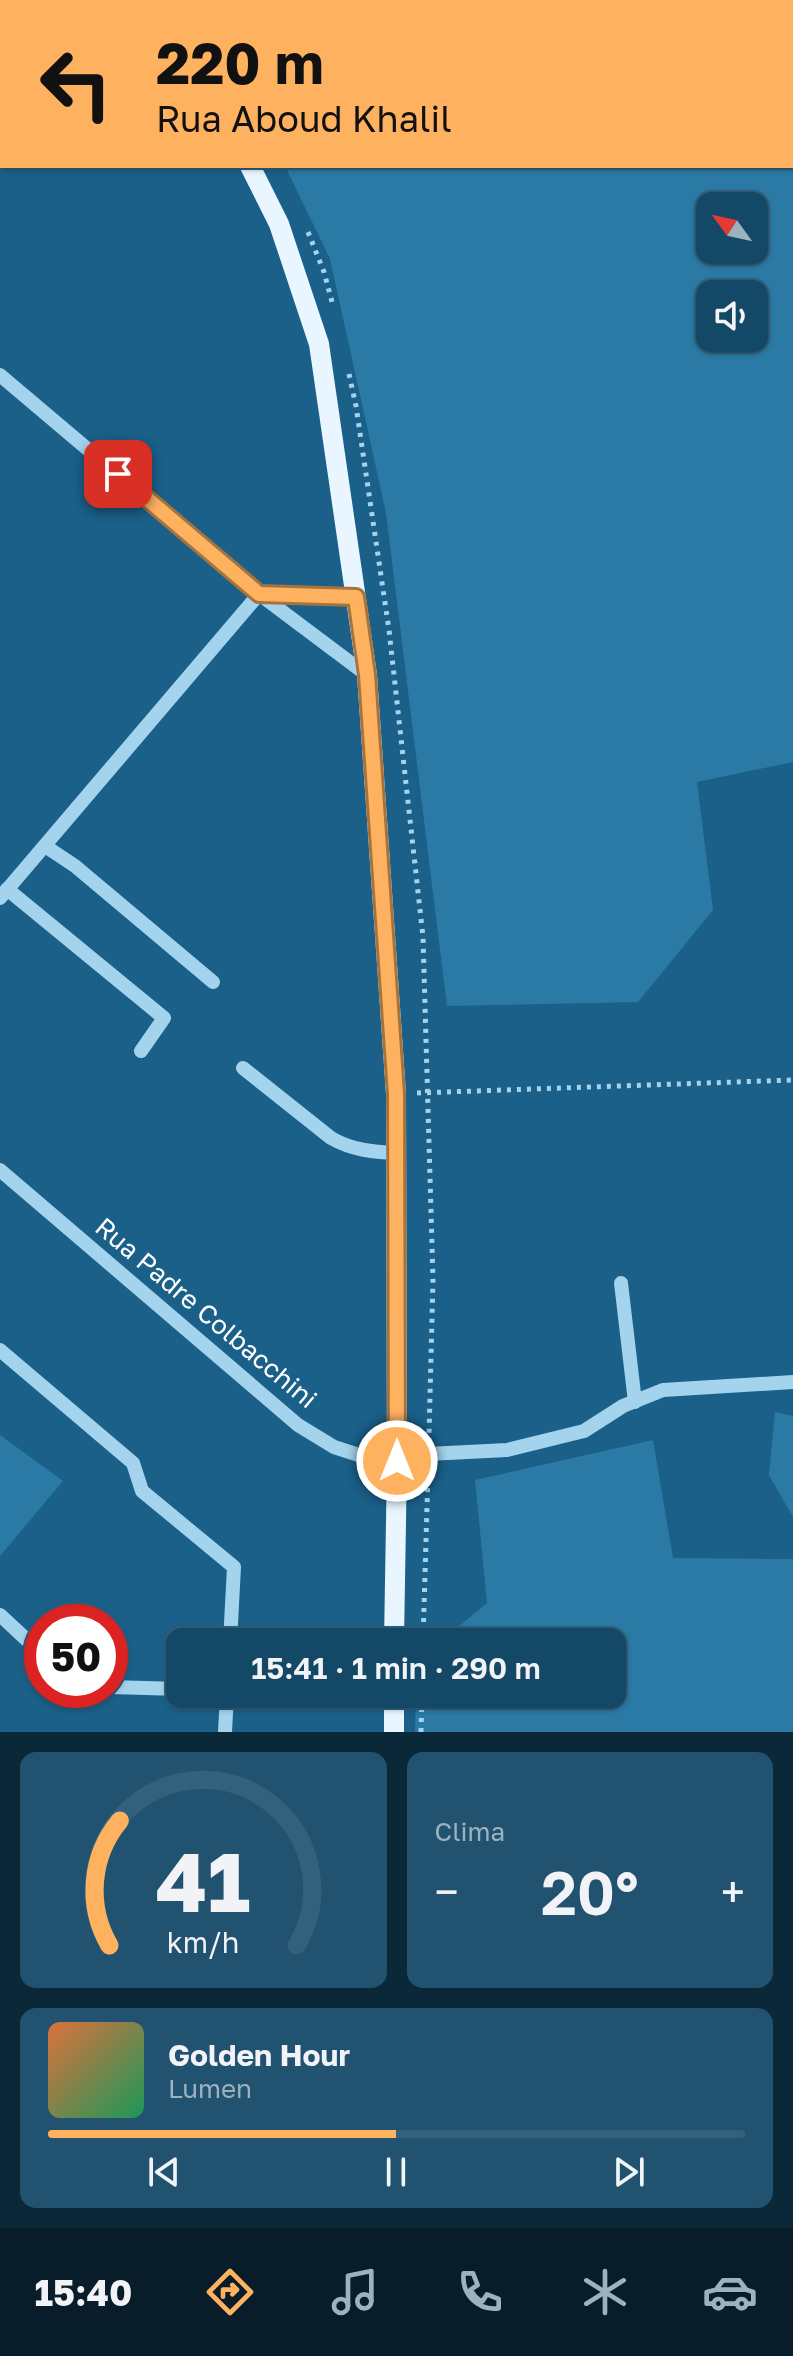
<!DOCTYPE html>
<html lang="pt">
<meta charset="utf-8">
<style>
:root{--surface:#144867;--page:#215270;--text:#f1f3f6;--muted:#9db2c0;--line:#33607b;--accent:#feb260}
body{margin:0;font-family:"Golos Text",sans-serif;background:var(--page);color:var(--text);height:100vh;display:flex;flex-direction:column;font-size:30px;white-space:nowrap}
*{box-sizing:border-box;margin:0}
p{font-size:26px;color:var(--muted)}
.icon{flex:none;width:44px;height:44px;fill:none;stroke:currentColor;stroke-width:2;stroke-linecap:round;stroke-linejoin:round}
.map{position:relative;height:1732px;overflow:hidden}
.sheet{display:flex;flex-direction:column;gap:20px;padding:20px;background:#0b2839;flex:1}
.sheet>*{flex:none}
.hud{position:absolute;left:0px;top:0px;width:794px;height:168px;box-shadow:0 2px 6px #0004,0 0 0 2px var(--line);background:#feb260;color:#111;overflow:hidden}
.needle{width:52px;rotate:303deg}
.buttons{position:absolute;left:696px;top:192px;display:grid;gap:16px}
.buttons a{display:grid;place-items:center;width:72px;height:72px;border-radius:16px;background:var(--surface);box-shadow:0 2px 6px #0004,0 0 0 2px var(--line);font-size:40px}
.speed{position:absolute;left:24px;top:1604px;display:flex;gap:16px;font-size:40px;font-weight:700;text-align:center}
.speed>*{display:grid;place-content:center;width:104px;height:104px;border-radius:50%;background:var(--surface);box-shadow:0 2px 6px #0004,0 0 0 2px var(--line);line-height:1}
.speed .limit{border:12px solid #d22;background:#fff;color:#111}
.pin{position:absolute;display:grid;place-items:center;width:68px;height:68px;color:#fff;margin:-34px;border-radius:16px;box-shadow:0 4px 12px #0006}
.me{position:absolute;width:88px;margin:-44px;rotate:0deg;stroke-linejoin:round;filter:drop-shadow(0 0 6px #0008)}
.turn{display:flex;align-items:center;gap:28px;height:168px;padding:0 24px;font-size:36px}
.turn .icon{width:104px;height:104px;stroke-width:2.5}
.turn b{display:block;font-size:56px;line-height:68px}
.big{font-size:60px;font-weight:600;line-height:1.1}
.sheet .card{flex:1;display:flex;flex-direction:column;justify-content:center;gap:12px;min-width:0;padding:0 28px;border-radius:16px;background:var(--page)}
.sheet .dial{align-items:center;gap:0}
.dial svg{height:208px;overflow:visible;fill:none;stroke:var(--line);stroke-width:7;stroke-linecap:round;text-anchor:middle}
.dial text{fill:var(--text);stroke:none}
.song{display:flex;align-items:center;gap:24px}
.cover{width:96px;height:96px;border-radius:12px;background:linear-gradient(135deg,hsl(20 70% 55%),hsl(150 70% 35%))}
.played{height:8px;border-radius:4px;background:linear-gradient(90deg,var(--accent) 50%,var(--line) 50%)}
.keys{display:flex;justify-content:space-around;direction:ltr}
.heat{display:flex;justify-content:space-between;align-items:center;font-size:44px;direction:ltr}
.sheet .tiles{flex:1;display:grid;gap:20px;grid-template-columns:1fr 1fr}
.card:last-child{grid-column:span 2}
.trip{position:absolute;left:166px;top:1628px;width:460px;height:80px;border-radius:16px;background:var(--surface);box-shadow:0 2px 6px #0004,0 0 0 2px var(--line);font-weight:600;line-height:80px;text-align:center}
.tabs{display:flex;height:128px;justify-content:space-around;align-items:center;background:#081d29;color:var(--muted)}
.tabs .icon{width:56px;height:56px}
.tabs .current{color:var(--accent)}
.tabs b{font-size:36px;color:var(--text)}
.map>svg:first-child{display:block}
.green{fill:#2a7aa5;fill-rule:evenodd}
.lines{fill:none;stroke-linecap:round;stroke-linejoin:round}
.path{stroke:#a4d3ed;stroke-width:5;stroke-dasharray:4 6;stroke-linecap:butt}
.minor{stroke:#a4d3ed;stroke-width:14}
.major{stroke:#e9f6ff;stroke-width:20}
.route-casing{stroke:#a5743e;stroke-width:20}
.route{stroke:#feb260;stroke-width:14}
.labels{text-anchor:middle;stroke-width:8;stroke-linejoin:round;paint-order:stroke}
.street-label{font-size:26px;fill:#fff;stroke:#1a6089}
</style>
<div class="map">
<svg width="793" height="1732" viewBox="0 0 793 1732">
<rect width="100%" height="100%" fill="#1a6089"/>
<g class="green">
<path d="M 205,0 L 793,0 L 793,762 L 697,782 L 713,910 L 638,1002 L 447,1006 L 386,513 L 330,259 L 285,166 L 792,166 L 792,2 ZM 710,206 L 754,206 L 754,250 L 710,250 ZM 754,294 L 754,338 L 710,338 L 710,294 Z"/>
<path d="M 775,1412 L 793,1416 L 793,1517 L 769,1475 Z"/>
<path d="M 0,1435 L 63,1481 L 0,1556 Z"/>
<path d="M 653,1440 L 673,1558 L 793,1559 L 793,1732 L 415,1732 L 416,1694 L 612,1694 L 612,1642 L 440,1642 L 487,1603 L 475,1480 Z"/>
</g>
<g class="lines">
<g class="path">
<path d="M 187,0 L 188,2"/>
<path d="M 308,232 L 324,272 L 332,302"/>
<path d="M 349,374 L 356,406 L 389,630 L 423,937 L 433,1280 L 429,1435"/>
<path d="M 417,1093 L 793,1080"/>
<path d="M 423,1642 L 428,1473"/>
<path d="M 421,1732 L 422,1694"/>
</g>
<g class="minor">
<path d="M 0,375 L 259,594 L 367,675"/>
<path d="M 260,594 L 356,597"/>
<path d="M 45,846 L 75,866 L 213,982"/>
<path d="M 7,889 L 164,1018 L 141,1051"/>
<path d="M 0,898 L 259,594"/>
<path d="M 243,1068 L 331,1138 C 352,1150 372,1152 397,1153"/>
<path d="M 0,1170 L 298,1425 L 334,1447 L 365,1457 L 397,1461 L 428,1454 L 507,1450 L 584,1431 L 623,1406 L 663,1390 L 793,1382"/>
<path d="M 621,1283 L 635,1402"/>
<path d="M 0,1350 L 133,1463 L 142,1491 L 234,1567 L 230,1642"/>
<path d="M 0,1615 L 42,1654"/>
<path d="M 110,1687 L 180,1689"/>
<path d="M 225,1732 L 227,1694"/>
</g>
<g class="major">
<path d="M 160,0 L 161,2"/>
<path d="M 250,166 L 279,224 L 319,344 L 367,675 L 396,1094 L 397,1461 L 394,1642"/>
<path d="M 394,1732 L 394,1694"/>
</g>
</g>
<g class="lines">
<g class="route-casing">
<path id="route" d="M 118,474 L 259,594 L 356,597 L 367,675 L 396,1094 L 397,1461"/>
</g>
<use href="#route" class="route"/>
</g>
<g class="labels">
<g class="street-label">
<text transform="translate(206 1313) rotate(40)" y="9">Rua Padre Colbacchini</text>
</g>
</g>
</svg>
<div class="buttons">
<a><svg class="needle" viewBox="-14 -14 28 28"><path d="M0-13l5 13h-10z" fill="#e53935"/><path d="M0 13l5-13h-10z" fill="#9db2c0"/></svg></a>
<a><svg class="icon" aria-label="sound" viewBox="0 0 24 24"><path d="M4 9h4l5-4v14l-5-4H4zM17 9q2 3 0 6"/></svg></a>
</div>
<div class="speed"><div class="limit">50</div></div>
<div class="pin" style="left:118px;top:474px;background:#d93025"><svg class="icon" aria-label="arrive" viewBox="0 0 24 24"><path d="M6 21V4h12l-3 4 3 4H6"/></svg></div>
<svg class="me" style="left:397px;top:1461px" viewBox="-20 -20 40 40"><circle r="17" fill="#feb260" stroke="#fff" stroke-width="3"/><path d="M0-11L8 9 0 5-8 9z" fill="#fff"/></svg>
<div class="trip">15:41 · 1 min · 290 m</div>
<div class="hud">
<div class="turn"><svg class="icon" aria-label="left" viewBox="0 0 24 24"><path d="M17 20v-9H6M10 6l-5 5 5 5"/></svg><div><b>220 m</b>Rua Aboud Khalil</div></div>
</div>
</div>
<section class="sheet">
<div class="tiles">
<div class="card dial"><svg viewBox="0 0 100 80">
<path d="M14 69A42 42 0 1 1 86 69"/>
<path d="M14 69A42 42 0 0 1 18 21" stroke="#feb260"/>
<text x="50" y="56" font-size="32" font-weight="700">41</text>
<text x="50" y="72" font-size="11">km/h</text>
</svg></div>
<div class="card"><p>Clima</p>
<div class="heat"><a>−</a><b class="big">20°</b><a>+</a></div>
</div>
<div class="card">
<div class="song"><i class="cover"></i><div><b>Golden Hour</b><p>Lumen</p></div></div>
<div class="played"></div>
<div class="keys"><svg class="icon" aria-label="previous" viewBox="0 0 24 24"><path d="M18 5L8 12l10 7zM5 5v14"/></svg><svg class="icon" aria-label="pause" viewBox="0 0 24 24"><path d="M8 5v14M16 5v14"/></svg><svg class="icon" aria-label="next" viewBox="0 0 24 24"><path d="M6 5l10 7-10 7zM19 5v14"/></svg></div>
</div>
</div>
</section>
<nav class="tabs">
<b>15:40</b>
<svg class="icon current" aria-label="directions" viewBox="0 0 24 24"><path d="M12 3l9 9-9 9-9-9zM9 14v-3h6M13 9l2 2-2 2"/></svg>
<svg class="icon" aria-label="music" viewBox="0 0 24 24"><path d="M9 18V5l10-2v13"/><circle cx="6" cy="18" r="3"/><circle cx="16" cy="16" r="3"/></svg>
<svg class="icon" aria-label="phone" viewBox="0 0 24 24"><path d="M5 4h4l2 5-3 2q2 4 5 5l2-3 5 2v4C11 20 4 13 5 4z"/></svg>
<svg class="icon" aria-label="climate" viewBox="0 0 24 24"><path d="M12 3v18M4 7l16 10M4 17L20 7"/></svg>
<svg class="icon" aria-label="car" viewBox="0 0 24 24"><path d="M5 17H2v-5l4-1 3-4h7l3 4 3 1v5h-3M9 17h6M6 11h13"/><circle cx="7" cy="17" r="2"/><circle cx="17" cy="17" r="2"/></svg>
</nav>
